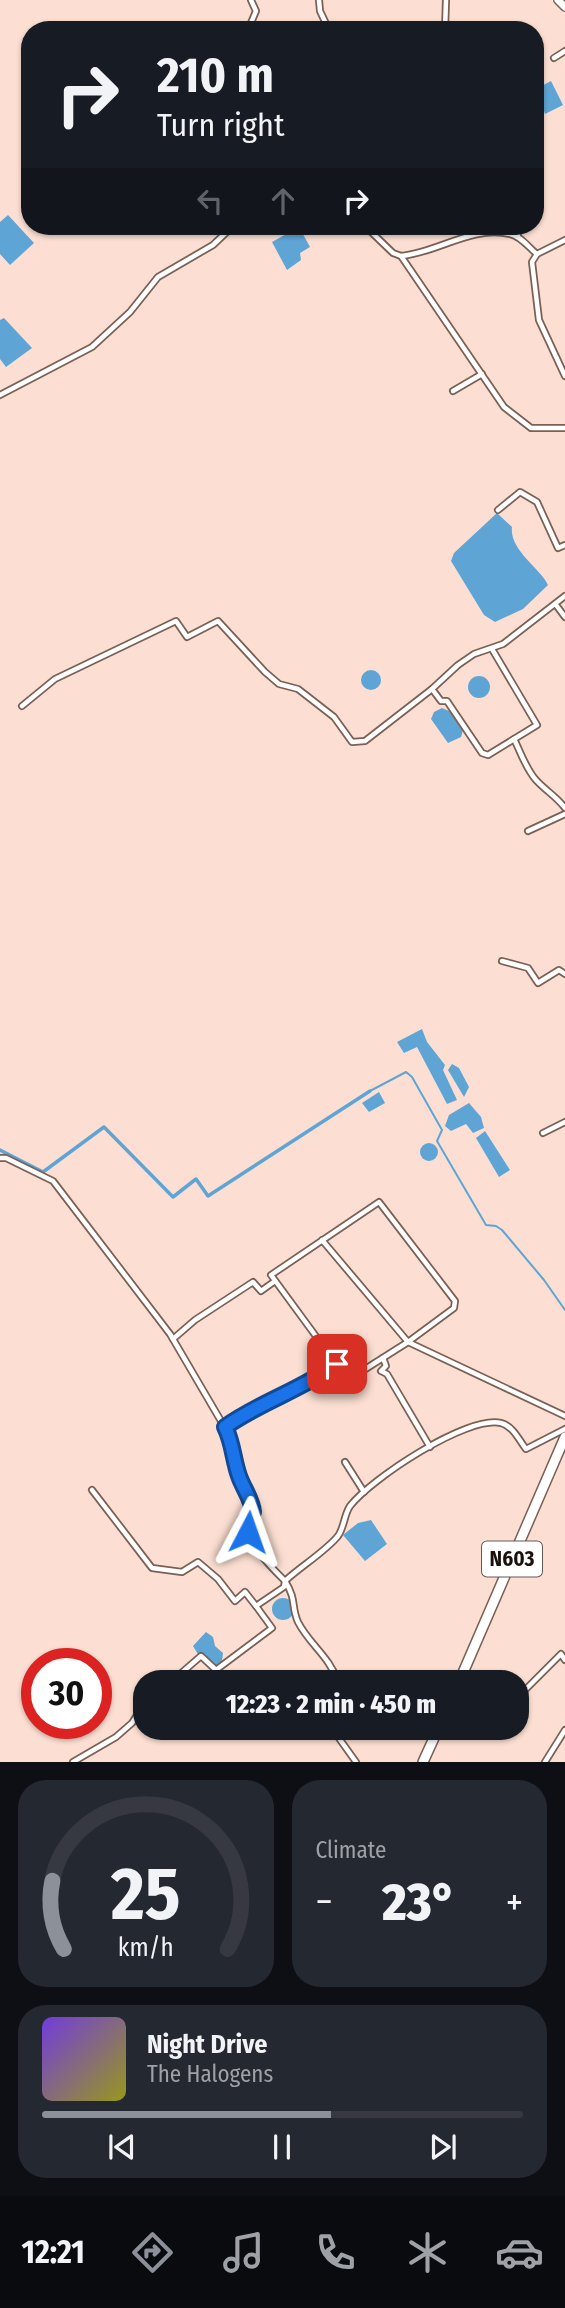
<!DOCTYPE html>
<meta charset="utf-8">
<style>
:root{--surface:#171b24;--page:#242831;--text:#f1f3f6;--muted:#9ea1a6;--line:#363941;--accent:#8c9099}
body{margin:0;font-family:"Fira Sans Condensed",sans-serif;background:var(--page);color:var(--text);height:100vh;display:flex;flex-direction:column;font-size:26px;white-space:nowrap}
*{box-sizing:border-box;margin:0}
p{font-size:23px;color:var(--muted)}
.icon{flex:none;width:38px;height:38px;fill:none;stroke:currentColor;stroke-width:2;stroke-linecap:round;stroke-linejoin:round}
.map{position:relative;height:1762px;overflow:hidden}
.sheet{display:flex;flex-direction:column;gap:18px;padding:18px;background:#0d0f14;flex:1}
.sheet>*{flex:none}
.hud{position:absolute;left:21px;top:21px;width:523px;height:214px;border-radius:28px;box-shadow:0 2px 5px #0004;background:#171b24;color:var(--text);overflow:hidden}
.speed{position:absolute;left:21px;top:1648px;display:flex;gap:14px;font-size:35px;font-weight:700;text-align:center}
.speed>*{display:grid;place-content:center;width:91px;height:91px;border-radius:50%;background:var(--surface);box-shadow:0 2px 5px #0004;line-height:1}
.speed .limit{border:10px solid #d22;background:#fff;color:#111}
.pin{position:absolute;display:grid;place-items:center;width:60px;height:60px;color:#fff;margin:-30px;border-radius:14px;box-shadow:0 4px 10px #0006}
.me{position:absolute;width:77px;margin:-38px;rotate:4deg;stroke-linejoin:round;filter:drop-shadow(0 0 5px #0008)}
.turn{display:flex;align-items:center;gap:24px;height:147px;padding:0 21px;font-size:32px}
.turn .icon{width:91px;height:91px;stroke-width:2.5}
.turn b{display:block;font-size:49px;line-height:60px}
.lanes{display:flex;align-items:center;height:66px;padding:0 21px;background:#0003;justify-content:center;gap:35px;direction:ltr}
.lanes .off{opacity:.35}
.big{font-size:52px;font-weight:800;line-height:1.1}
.sheet .widget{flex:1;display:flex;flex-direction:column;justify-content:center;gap:10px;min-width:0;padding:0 24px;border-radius:28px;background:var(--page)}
.sheet .dial{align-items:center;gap:0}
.dial svg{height:182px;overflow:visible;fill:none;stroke:var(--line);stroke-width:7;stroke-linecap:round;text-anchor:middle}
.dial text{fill:var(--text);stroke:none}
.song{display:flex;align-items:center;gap:21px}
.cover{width:84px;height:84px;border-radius:10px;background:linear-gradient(135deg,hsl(260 70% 55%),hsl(60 70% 35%))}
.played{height:7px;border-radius:4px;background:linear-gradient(90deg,var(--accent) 60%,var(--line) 60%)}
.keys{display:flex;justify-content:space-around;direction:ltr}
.heat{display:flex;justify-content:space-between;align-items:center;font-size:38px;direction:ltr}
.sheet .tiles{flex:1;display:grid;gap:18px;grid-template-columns:1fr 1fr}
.widget:last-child{grid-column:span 2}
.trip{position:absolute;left:133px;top:1670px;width:396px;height:70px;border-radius:28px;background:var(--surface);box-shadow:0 2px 5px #0004;font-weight:800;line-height:70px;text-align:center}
.dock{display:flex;height:112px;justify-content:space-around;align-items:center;background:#090b0e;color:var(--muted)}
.dock .icon{width:49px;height:49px}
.dock .active{color:var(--accent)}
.dock b{font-size:32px;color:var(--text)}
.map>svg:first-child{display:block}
.water{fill:#5ea5d6}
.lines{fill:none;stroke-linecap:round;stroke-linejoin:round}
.stream{stroke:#5ea5d6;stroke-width:2}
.canal{stroke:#5ea5d6;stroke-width:3.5}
.street-casing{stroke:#796055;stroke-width:8}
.primary-casing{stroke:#796055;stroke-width:10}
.highway-casing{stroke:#796055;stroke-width:12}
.street{stroke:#fff;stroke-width:4.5}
.primary{stroke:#fff;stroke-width:7}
.highway{stroke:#fff;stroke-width:9}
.route-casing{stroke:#114b97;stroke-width:18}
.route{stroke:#1a73e8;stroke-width:12}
.labels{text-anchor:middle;stroke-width:7;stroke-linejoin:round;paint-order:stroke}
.shield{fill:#fff;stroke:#5f5856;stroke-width:2}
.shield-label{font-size:21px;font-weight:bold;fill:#1a110d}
</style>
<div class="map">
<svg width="565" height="1762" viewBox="0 0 565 1762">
<rect width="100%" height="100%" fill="#fcdfd2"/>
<g class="water">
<path d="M 551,81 L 563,105 L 545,114 L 536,89 Z"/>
<path d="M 8,215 L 34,243 L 10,265 L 0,254 L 0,222 Z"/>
<path d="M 299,227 L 310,247 L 300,253 L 301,260 L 287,270 L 272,242 Z"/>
<path d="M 4,318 L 32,348 L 6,367 L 0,359 L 0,320 Z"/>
<path d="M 497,513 L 512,527 C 509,550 541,569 548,585 L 523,609 L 495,622 L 484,615 L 451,561 L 454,553 Z"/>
<circle cx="371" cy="680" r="10"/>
<circle cx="479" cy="687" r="11"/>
<path d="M 442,708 L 454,713 L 463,730 L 461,737 L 448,743 L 431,719 L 434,712 Z"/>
<path d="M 422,1029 L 427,1042 L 445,1065 L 443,1070 L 457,1100 L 447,1104 L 417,1047 L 404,1053 L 397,1042 Z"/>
<path d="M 452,1064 L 459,1068 L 469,1087 L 464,1097 L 448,1070 Z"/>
<path d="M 379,1092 L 385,1103 L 369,1112 L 362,1103 Z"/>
<path d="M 469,1103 L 481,1117 L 484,1128 L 473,1133 L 466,1124 L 451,1131 L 445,1126 L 449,1115 Z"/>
<path d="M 485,1131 L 510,1170 L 499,1177 L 476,1138 Z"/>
<circle cx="429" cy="1152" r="9"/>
<path d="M 371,1520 L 387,1544 L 365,1561 L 343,1535 L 358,1523 Z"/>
<circle cx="283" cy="1609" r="11"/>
<path d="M 206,1632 L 213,1637 L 215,1646 L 223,1653 L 222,1661 L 215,1667 L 199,1656 L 193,1646 Z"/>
</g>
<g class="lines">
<path class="stream" d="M 370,1091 L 406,1072 L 412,1077 L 442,1130 L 437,1141 L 486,1225 L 496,1226 L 502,1230 L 544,1280 L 565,1310"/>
<path class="canal" d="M 0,1150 L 43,1172 L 104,1127 L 173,1197 L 196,1179 L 208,1196 L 370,1091"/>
<g class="street-casing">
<g id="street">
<path d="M 319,0 L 320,11 L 329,30"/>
<path d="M 248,30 L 256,11 L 251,0"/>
<path d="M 445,30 L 446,0"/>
<path d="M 554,58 L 565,51"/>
<path d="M 365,226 L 393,253 L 401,256 C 437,253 472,225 510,234 C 521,236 529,248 537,254"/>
<path d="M 517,226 L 518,237"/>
<path d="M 565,240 L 537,254 L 532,262 L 539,320 L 565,376"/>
<path d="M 401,256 L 504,407 L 531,428 L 565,428"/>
<path d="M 453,391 L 482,374"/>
<path d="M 0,395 L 92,347 L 130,312 L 158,277 L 213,245 L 233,226"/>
<path d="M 498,510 L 520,492 L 537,502 L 558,548 L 565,545"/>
<path d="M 556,605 L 565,617"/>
<path d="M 432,689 L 441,701 L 447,701 L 482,753 L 488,755 L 537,725 L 492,649"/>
<path d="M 22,706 L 55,679 L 176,621 L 187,637 L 218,621 L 265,672 L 279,684 L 298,689 L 334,717 L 352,742 L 365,741 L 432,689 L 458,665 L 474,654 L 503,644 L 565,596"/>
<path d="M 514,739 C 521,753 526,769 536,780 C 546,791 556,796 565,808"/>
<path d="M 528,831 L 565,814"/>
<path d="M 502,961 L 528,968 L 538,983 L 559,970 L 565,974"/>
<path d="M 543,1133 L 565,1122"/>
<path d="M 0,1158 L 6,1158 L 53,1181 L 170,1334 L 228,1433 L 239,1475 L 253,1512 L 246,1519 C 245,1542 270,1566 285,1581 C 300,1567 326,1551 338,1536 C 344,1528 344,1515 350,1506 C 371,1479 467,1415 501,1423 C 513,1426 519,1440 526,1449 L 565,1429"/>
<path d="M 322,1240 L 408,1342 L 348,1380 L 271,1275 L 379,1202 L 455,1301 L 454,1308 L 408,1342 L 565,1416"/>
<path d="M 173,1339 L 195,1320 L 253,1282 L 261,1291 L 275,1281"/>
<path d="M 383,1358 L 386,1366 L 381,1371 L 387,1374 L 430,1447"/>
<path d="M 225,1427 C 260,1402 301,1390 337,1364"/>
<path d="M 345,1462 L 364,1492"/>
<path d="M 92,1490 L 152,1568 L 182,1572 L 198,1562 L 218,1579 L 235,1601 L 245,1592 L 256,1606"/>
<path d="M 171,1682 L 201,1656 L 216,1670 L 272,1628 L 256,1606 L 284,1587 L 285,1581 C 297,1600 291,1607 298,1622 C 309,1644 330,1657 338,1682"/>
<path d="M 516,1699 L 561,1654 L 565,1660"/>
<path d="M 331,1727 L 356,1762"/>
<path d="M 73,1762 L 116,1737 L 132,1723 L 145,1703"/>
<path d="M 545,1762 L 565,1730"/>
</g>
</g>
<g class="primary-casing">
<path id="primary" d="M 558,0 L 565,7"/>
</g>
<g class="highway-casing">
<g id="highway">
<path d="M 459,1682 L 565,1437"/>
<path d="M 423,1762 L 439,1727"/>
</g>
</g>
<use href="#street" class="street"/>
<use href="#primary" class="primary"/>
<use href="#highway" class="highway"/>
</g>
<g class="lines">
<g class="route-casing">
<path id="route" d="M 248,1532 L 246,1520 L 253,1512 C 252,1499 243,1488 239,1476 C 233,1459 233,1443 225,1427 C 260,1402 301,1390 337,1364"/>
</g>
<use href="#route" class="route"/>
</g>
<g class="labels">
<rect class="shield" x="482" y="1541.5" width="60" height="35" rx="5"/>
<g class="shield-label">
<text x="512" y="1566">N603</text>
</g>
</g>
</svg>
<div class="speed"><div class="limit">30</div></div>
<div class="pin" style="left:337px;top:1364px;background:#d93025"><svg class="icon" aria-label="arrive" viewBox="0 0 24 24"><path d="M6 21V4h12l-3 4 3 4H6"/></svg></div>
<svg class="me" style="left:248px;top:1532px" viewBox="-20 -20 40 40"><path d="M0-17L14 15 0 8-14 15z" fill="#1a73e8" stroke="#fff" stroke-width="4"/></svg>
<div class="trip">12:23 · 2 min · 450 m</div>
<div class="hud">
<div class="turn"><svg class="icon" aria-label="right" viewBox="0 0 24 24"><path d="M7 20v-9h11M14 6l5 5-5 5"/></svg><div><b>210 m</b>Turn right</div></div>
<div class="lanes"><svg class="icon off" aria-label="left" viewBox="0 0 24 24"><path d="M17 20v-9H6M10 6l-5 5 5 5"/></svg><svg class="icon off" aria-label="ahead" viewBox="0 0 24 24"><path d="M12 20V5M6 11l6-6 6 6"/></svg><svg class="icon" aria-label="right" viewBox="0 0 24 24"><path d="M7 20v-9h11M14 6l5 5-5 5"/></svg></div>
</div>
</div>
<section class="sheet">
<div class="tiles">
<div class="widget dial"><svg viewBox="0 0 100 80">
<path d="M14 69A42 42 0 1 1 86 69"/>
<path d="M14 69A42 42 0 0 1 9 39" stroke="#8c9099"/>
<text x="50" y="56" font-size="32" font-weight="700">25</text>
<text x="50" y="72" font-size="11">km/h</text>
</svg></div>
<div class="widget"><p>Climate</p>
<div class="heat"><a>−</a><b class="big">23°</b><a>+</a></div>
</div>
<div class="widget">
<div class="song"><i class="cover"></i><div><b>Night Drive</b><p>The Halogens</p></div></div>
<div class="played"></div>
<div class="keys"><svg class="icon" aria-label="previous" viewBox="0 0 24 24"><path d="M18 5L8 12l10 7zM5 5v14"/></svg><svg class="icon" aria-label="pause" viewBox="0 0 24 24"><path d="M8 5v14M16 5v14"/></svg><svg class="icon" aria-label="next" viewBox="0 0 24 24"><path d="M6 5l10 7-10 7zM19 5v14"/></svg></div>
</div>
</div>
</section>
<nav class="dock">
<b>12:21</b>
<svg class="icon active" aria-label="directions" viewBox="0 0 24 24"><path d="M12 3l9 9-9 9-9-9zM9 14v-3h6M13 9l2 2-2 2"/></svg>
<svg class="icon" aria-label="music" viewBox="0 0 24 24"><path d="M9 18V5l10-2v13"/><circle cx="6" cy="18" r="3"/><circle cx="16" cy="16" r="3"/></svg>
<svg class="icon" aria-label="phone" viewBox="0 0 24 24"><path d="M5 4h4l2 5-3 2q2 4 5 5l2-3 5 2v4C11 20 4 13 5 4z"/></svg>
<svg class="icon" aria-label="climate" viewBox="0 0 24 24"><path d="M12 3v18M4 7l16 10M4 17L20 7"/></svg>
<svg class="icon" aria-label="car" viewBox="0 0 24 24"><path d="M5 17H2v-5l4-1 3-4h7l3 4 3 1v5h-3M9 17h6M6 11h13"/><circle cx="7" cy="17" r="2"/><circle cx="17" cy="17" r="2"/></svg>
</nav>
